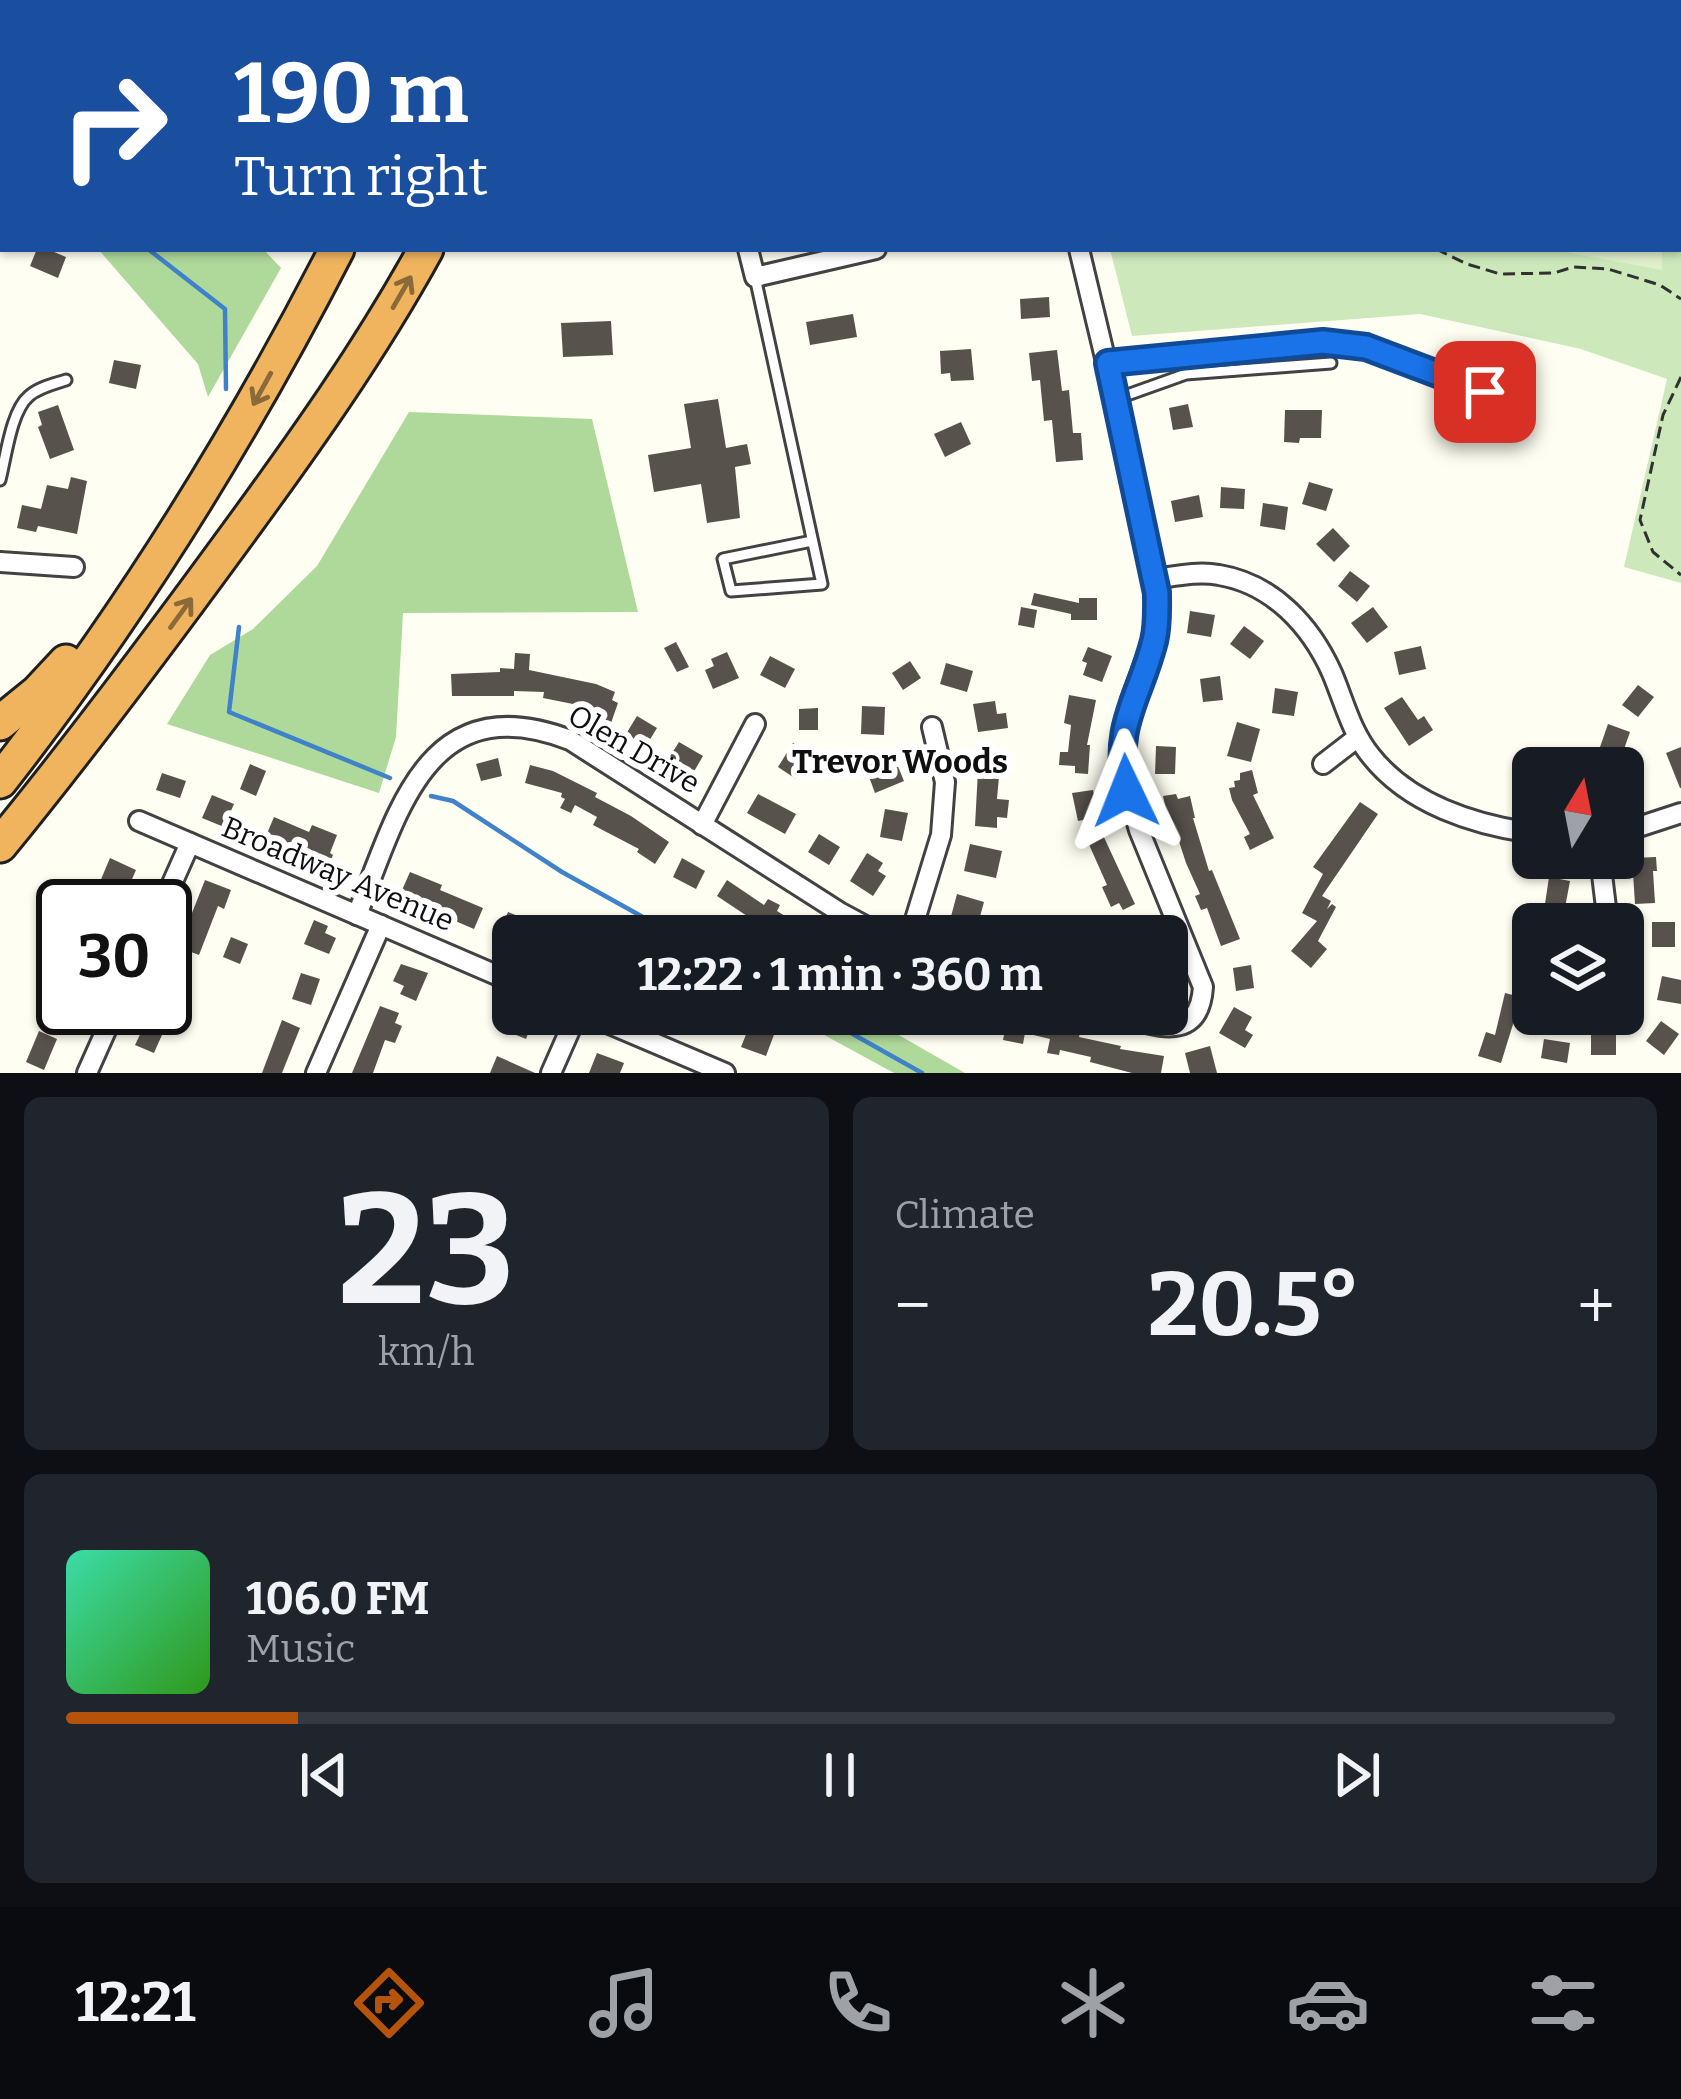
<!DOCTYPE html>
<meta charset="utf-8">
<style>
:root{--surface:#171b24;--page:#20242c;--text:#f1f3f6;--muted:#9ea1a6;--line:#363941;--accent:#b45309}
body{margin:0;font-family:Bitter,serif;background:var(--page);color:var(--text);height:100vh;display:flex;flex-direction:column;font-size:45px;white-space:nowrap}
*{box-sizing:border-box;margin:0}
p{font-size:39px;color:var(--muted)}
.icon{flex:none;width:66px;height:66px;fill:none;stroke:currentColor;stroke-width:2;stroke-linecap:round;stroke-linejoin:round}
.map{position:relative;height:1073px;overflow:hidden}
.side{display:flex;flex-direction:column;gap:24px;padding:24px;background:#0d0f14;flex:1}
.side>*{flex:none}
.top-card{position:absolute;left:0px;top:0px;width:1683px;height:252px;box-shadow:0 3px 9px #0004;background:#1a4fa0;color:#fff;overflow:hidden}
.needle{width:78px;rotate:10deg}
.tools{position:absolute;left:1512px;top:747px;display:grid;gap:24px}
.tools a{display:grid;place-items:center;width:132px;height:132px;border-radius:18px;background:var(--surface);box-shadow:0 3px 9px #0004;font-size:60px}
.speed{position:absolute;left:36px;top:879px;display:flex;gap:24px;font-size:60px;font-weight:700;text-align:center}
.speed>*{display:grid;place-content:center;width:156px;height:156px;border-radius:50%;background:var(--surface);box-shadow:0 3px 9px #0004;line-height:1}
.speed .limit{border:6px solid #111;border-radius:18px;background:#fff;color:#111}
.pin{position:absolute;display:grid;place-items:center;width:102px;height:102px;color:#fff;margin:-51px;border-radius:24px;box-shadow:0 6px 18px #0006}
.me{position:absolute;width:132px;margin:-66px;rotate:358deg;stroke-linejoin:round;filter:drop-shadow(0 0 9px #0008)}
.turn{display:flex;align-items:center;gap:42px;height:252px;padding:0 36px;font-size:54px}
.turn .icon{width:156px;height:156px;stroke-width:2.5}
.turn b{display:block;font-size:84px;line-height:102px}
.big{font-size:90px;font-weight:700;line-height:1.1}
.side .card{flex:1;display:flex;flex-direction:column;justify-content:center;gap:18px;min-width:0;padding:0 42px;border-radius:18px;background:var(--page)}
.side .dial{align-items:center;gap:0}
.dial b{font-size:156px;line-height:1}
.song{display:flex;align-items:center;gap:36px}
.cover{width:144px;height:144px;border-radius:18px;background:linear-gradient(135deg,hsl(160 70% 55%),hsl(110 70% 35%))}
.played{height:12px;border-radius:6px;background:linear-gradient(90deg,var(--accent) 15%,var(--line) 15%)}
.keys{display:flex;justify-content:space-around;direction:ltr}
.heat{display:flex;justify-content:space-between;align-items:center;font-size:66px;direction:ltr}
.side .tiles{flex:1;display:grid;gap:24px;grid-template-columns:1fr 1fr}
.card:last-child{grid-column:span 2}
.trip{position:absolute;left:492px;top:915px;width:696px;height:120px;border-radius:18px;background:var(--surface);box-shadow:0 3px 9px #0004;font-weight:700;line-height:120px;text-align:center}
.tab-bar{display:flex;height:192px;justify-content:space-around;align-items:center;background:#090b0e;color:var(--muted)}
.tab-bar .icon{width:84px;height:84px}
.tab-bar .on{color:var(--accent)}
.tab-bar b{font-size:54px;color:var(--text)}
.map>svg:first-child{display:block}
.green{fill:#cde9bc}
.forest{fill:#afd99b}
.pitch{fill:#e0f0cd}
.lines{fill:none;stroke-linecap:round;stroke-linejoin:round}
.stream{stroke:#4082ca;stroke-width:4.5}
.building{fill:#58524c}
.lane-casing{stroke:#424242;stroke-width:15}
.street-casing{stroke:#424242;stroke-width:24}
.highway-casing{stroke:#202020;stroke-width:39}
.path{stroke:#313131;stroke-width:3;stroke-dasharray:12 6;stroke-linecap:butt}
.lane{stroke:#fff;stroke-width:9}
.street{stroke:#fff;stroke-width:18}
.highway{stroke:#f0b45e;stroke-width:33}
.oneway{stroke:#8b6a3a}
.route-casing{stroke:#114b97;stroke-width:30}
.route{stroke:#1a73e8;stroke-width:21}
.labels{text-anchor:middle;stroke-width:12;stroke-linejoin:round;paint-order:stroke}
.street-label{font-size:30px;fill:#0f0f0f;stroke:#fff}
.neighbourhood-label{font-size:33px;font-weight:bold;fill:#0f0f0f;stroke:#fff}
</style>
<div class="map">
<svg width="1681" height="1073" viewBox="0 0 1681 1073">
<rect width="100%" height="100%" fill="#fffef2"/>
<g class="green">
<path d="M 1047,0 L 1616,0 L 1617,3 L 1047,3 Z"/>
<path d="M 1663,0 L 1681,0 L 1681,583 L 1624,567 L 1667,379 L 1581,349 L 1420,314 L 1132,336 L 1110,249 L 1680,249 L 1680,3 L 1639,3 Z"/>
</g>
<g class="forest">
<path d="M 0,0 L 200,0 L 201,3 L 3,3 L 3,145 L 0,142 Z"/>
<path d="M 98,249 L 263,249 L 281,268 L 208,397 L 198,364 Z"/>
<path d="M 409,412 L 592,419 L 638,612 L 403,613 L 396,737 L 379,793 L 167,724 L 210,655 L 253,629 L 317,566 Z"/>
<path d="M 796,1014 L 862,1014 L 965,1073 L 894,1073 L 793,1018 Z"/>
</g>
<path class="pitch" d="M 1549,249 L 1662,249 L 1662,270 Z"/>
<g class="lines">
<g class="stream">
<path d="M 0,74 L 3,81"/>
<path d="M 148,249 L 225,309 L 226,389"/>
<path d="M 239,627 L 229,712 L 390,778"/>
<path d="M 431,796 L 453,801 L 562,872 L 677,936"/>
<path d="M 817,1014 L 922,1073"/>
</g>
</g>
<g class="building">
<path d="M 37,249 L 47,249 L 66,257 L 58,278 L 30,266 Z"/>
<path d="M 1049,297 L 1050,317 L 1021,319 L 1020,299 Z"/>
<path d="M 853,314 L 857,337 L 810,345 L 806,322 Z"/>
<path d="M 611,321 L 613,355 L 563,357 L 561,323 Z"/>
<path d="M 971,349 L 974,380 L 951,381 L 950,373 L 941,374 L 940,351 Z"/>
<path d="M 1057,350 L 1062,391 L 1069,390 L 1073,433 L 1081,433 L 1083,460 L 1056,462 L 1052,420 L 1044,421 L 1040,380 L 1032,381 L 1029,353 Z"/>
<path d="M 114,360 L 141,365 L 136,389 L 109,383 Z"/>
<path d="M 718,399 L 726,448 L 747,444 L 751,464 L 735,467 L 740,518 L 707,523 L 701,484 L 654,492 L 648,455 L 691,448 L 684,404 Z"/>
<path d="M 1188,404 L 1193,427 L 1173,430 L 1169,408 Z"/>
<path d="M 58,405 L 74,450 L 50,459 L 38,427 L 42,425 L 38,412 Z"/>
<path d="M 1285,410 L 1322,410 L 1321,438 L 1300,438 L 1299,443 L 1284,442 Z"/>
<path d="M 961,422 L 971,444 L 945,457 L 934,434 Z"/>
<path d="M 71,477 L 87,481 L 77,534 L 38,526 L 36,532 L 17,528 L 22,505 L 41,509 L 47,485 L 68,489 Z"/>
<path d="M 1309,482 L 1333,489 L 1326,511 L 1302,504 Z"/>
<path d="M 1221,487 L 1245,489 L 1244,509 L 1220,508 Z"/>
<path d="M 1199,495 L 1203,517 L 1175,522 L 1171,501 Z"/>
<path d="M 1263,503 L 1288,507 L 1285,530 L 1260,526 Z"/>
<path d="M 1333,528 L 1350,546 L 1334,562 L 1316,544 Z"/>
<path d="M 1350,571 L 1370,586 L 1357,602 L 1338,586 Z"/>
<path d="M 1034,593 L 1079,603 L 1079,598 L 1097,598 L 1097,620 L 1071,620 L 1071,614 L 1031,605 Z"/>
<path d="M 1021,607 L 1037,610 L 1034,628 L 1018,625 Z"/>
<path d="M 1373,607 L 1388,627 L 1367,643 L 1351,623 Z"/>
<path d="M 1190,611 L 1215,615 L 1211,637 L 1187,633 Z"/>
<path d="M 1244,626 L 1264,641 L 1250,659 L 1230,644 Z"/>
<path d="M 676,642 L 689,667 L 677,672 L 664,648 Z"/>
<path d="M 1421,646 L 1426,669 L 1399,675 L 1394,652 Z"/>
<path d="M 1088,647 L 1112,656 L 1102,682 L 1083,675 L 1087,663 L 1082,661 Z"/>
<path d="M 727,652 L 739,678 L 713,689 L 705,670 L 714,666 L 711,659 Z"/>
<path d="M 515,653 L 530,654 L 529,670 L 596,684 L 615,692 L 612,700 L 618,703 L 611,723 L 585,713 L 588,707 L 543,698 L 544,692 L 514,691 L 514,696 L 452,696 L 451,674 L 500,672 L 500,668 L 514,669 Z"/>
<path d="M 770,656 L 795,669 L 785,688 L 760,675 Z"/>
<path d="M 910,661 L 921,678 L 903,690 L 892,673 Z"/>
<path d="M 946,663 L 973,671 L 967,692 L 940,684 Z"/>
<path d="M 1220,676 L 1223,700 L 1203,702 L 1200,679 Z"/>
<path d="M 1638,685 L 1654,697 L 1638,717 L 1622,705 Z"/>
<path d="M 1275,688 L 1298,692 L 1294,716 L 1272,713 Z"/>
<path d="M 1069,695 L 1096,700 L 1087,745 L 1090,745 L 1088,774 L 1075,773 L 1075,766 L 1059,765 L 1060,752 L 1068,752 L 1071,725 L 1064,723 Z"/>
<path d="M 1402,697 L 1418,720 L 1424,716 L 1433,730 L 1409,746 L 1384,708 Z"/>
<path d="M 995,701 L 997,714 L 1006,713 L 1008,728 L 978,732 L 973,704 Z"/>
<path d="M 862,706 L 885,707 L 884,735 L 861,734 Z"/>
<path d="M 818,708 L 818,730 L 799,730 L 799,709 Z"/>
<path d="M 637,716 L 657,728 L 646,746 L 626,734 Z"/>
<path d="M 1237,722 L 1260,729 L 1251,762 L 1227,756 Z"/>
<path d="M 1608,724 L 1630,732 L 1622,755 L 1600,747 Z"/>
<path d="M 679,742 L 703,756 L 692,775 L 667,761 Z"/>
<path d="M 793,743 L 812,755 L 796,779 L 778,767 Z"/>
<path d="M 1156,746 L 1176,747 L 1175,774 L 1155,774 Z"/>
<path d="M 1681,747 L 1681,788 L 1680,788 L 1666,753 Z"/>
<path d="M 979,752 L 1001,753 L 997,799 L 1009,800 L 1007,818 L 997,817 L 997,828 L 975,826 Z"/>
<path d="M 889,757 L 894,757 L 904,781 L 875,793 L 865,766 Z"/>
<path d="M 498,758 L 502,776 L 481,781 L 476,764 Z"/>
<path d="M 250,764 L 266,771 L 256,796 L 240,789 Z"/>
<path d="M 530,765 L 553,771 L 597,793 L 595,797 L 631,816 L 669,842 L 655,864 L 637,852 L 639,849 L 593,825 L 597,817 L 575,805 L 571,813 L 560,808 L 565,799 L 561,797 L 562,793 L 525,783 Z"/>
<path d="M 1252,770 L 1258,793 L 1253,795 L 1274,838 L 1250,850 L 1244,837 L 1250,834 L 1232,800 L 1229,788 L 1235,787 L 1234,781 L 1240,780 L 1240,773 Z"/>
<path d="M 162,773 L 186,781 L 180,798 L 156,790 Z"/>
<path d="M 1093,790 L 1098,817 L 1078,821 L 1072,793 Z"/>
<path d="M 758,794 L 796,814 L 785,834 L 747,813 Z"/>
<path d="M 1176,794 L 1178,799 L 1190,796 L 1195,818 L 1193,818 L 1209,871 L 1212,870 L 1240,939 L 1221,946 L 1207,908 L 1201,910 L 1195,896 L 1200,894 L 1186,863 L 1173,823 L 1169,824 L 1163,796 Z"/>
<path d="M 212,795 L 234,804 L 224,827 L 202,818 Z"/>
<path d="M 1360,802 L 1378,814 L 1322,896 L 1331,901 L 1327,909 L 1332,904 L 1336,907 L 1318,941 L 1327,949 L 1311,968 L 1291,951 L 1317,921 L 1302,913 L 1323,874 L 1313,867 Z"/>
<path d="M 885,809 L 908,813 L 902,841 L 880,837 Z"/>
<path d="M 274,817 L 309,832 L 312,825 L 337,835 L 330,853 L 333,855 L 328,867 L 299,855 L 301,851 L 266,836 Z"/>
<path d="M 1102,833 L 1135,904 L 1123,910 L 1119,903 L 1111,907 L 1102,887 L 1107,885 L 1087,840 Z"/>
<path d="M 819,834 L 840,847 L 829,865 L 808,852 Z"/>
<path d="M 970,844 L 1002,851 L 996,878 L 964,871 Z"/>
<path d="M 867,853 L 883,863 L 878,871 L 886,876 L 873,896 L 850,881 Z"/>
<path d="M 1656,857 L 1657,871 L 1653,871 L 1655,903 L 1635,904 L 1632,858 Z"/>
<path d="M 110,858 L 136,870 L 125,895 L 99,884 Z"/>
<path d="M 682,858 L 705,871 L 696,889 L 673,877 Z"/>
<path d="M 410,872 L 442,885 L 440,890 L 483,908 L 474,929 L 399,897 Z"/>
<path d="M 1549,877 L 1570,881 L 1562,924 L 1542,924 Z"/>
<path d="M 205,880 L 231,890 L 224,909 L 218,906 L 199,955 L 191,952 L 181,977 L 189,980 L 178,1008 L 165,1003 L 165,972 L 171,956 L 168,955 L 183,915 L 190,918 Z"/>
<path d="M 727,880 L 764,905 L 768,899 L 780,905 L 777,911 L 817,936 L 783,936 L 747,916 L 717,896 Z"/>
<path d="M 957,894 L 984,902 L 976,931 L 949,924 Z"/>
<path d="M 508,912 L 533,922 L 528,936 L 513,936 L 513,948 L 496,941 Z"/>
<path d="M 314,920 L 328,926 L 325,933 L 336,938 L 329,954 L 304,944 Z"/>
<rect x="1652" y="922" width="23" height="25"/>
<path d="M 231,937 L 248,944 L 240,964 L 223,957 Z"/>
<path d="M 1533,942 L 1533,984 L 1515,974 Z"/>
<path d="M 401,964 L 428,973 L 416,1001 L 400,994 L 404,986 L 393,981 Z"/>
<path d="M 1251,965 L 1254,988 L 1236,991 L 1233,968 Z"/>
<path d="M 301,973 L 320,979 L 311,1005 L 292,999 Z"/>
<path d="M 1662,976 L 1681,980 L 1681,1004 L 1657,1000 Z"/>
<path d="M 1505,993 L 1528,999 L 1523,1023 L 1514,1021 L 1501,1063 L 1478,1056 L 1486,1032 L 1495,1035 Z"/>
<path d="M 380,1006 L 399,1013 L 395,1023 L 402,1026 L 395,1043 L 385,1040 L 373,1073 L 352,1073 Z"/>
<path d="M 1234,1007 L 1252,1017 L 1245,1030 L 1253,1035 L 1245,1048 L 1219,1033 Z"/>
<path d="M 506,1010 L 533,1021 L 526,1039 L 499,1028 Z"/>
<path d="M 694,1014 L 723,1014 L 716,1033 L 690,1023 Z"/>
<path d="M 938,1014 L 1012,1014 L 1038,1020 L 1037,1024 L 1080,1033 L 1079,1037 L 1121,1046 L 1120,1049 L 1164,1056 L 1161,1073 L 1132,1073 L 1090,1062 L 1091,1057 L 1060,1050 L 1059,1055 L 1047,1053 L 1050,1039 L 1025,1033 L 1023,1044 L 1003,1040 L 1006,1025 L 981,1019 L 979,1028 L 938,1019 Z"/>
<path d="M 147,1020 L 165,1028 L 154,1053 L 135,1045 Z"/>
<path d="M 282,1020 L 300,1028 L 282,1073 L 262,1073 Z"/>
<path d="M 1661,1021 L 1679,1034 L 1664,1055 L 1646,1041 Z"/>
<path d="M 751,1022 L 775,1032 L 766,1056 L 741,1047 Z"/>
<path d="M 39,1031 L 57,1039 L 44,1070 L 26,1062 Z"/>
<path d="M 1591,1031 L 1616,1032 L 1616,1055 L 1591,1055 Z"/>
<path d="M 1544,1039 L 1570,1043 L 1567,1063 L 1541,1058 Z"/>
<path d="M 1210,1046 L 1217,1073 L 1190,1073 L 1185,1053 Z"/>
<path d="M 597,1053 L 624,1063 L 620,1073 L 589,1073 Z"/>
<path d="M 497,1056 L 535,1073 L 490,1073 Z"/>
</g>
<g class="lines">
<g class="lane-casing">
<g id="lane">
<path d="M 755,277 L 822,584 L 731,591 L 723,559 L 812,541"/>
<path d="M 1108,363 L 1323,342 L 1366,347 L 1485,393"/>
<path d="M 1116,399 L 1186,374 L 1331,363"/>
<path d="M 0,480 C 6,457 11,411 29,396 C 39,387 54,384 66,380"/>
</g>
</g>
<g class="street-casing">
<g id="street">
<path d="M 1019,0 L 1020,3"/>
<path d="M 748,249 L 755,277 L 876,249"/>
<path d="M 1079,249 L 1134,479 L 1157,593 L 1155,635 L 1131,700 L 1124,729 L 1123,775 L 1139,830 L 1203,987 C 1199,1044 1154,1026 1118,1014"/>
<path d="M 0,562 L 74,567"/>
<path d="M 1155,579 C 1176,576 1198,571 1219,575 C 1273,584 1311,626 1332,673 C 1344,701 1351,732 1371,756 C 1409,804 1474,825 1533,833"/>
<path d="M 1323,764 L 1358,737"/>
<path d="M 139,821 L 513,982"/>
<path d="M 702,825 L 755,724"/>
<path d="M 1623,832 L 1681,813"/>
<path d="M 1600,858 L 1608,924"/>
<path d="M 162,906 L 190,843"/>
<path d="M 357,915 C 398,812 427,685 570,740 L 841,913 L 884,936"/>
<path d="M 910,936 L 941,835 L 945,782 L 932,727"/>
<path d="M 586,1014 L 725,1073"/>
<path d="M 87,1073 L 116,1008"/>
<path d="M 316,1073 L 381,925"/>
<path d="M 551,1073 L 577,1014"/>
</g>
</g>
<g class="highway-casing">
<g id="highway">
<path d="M 455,3 L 456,0"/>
<path d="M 543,3 L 544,0"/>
<path d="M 0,723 L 38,692 L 66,662"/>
<path d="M 0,781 C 130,615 241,436 337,249"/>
<path d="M 0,845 C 81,746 158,643 234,539 C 303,445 370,351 426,249"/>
</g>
</g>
<g class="path">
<path d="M 1680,129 L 1681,129"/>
<path d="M 1436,249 L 1467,264 L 1500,274 L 1554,273 L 1573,267 L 1608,269 L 1660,285 L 1681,299"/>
<path d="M 1681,377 L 1663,415 L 1640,520 L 1653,552 L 1681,575"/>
</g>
<use href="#lane" class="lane"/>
<use href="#street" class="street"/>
<use href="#highway" class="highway"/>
</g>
<defs><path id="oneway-shaft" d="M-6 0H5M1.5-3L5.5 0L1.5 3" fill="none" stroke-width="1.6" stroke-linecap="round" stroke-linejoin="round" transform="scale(3)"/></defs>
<g class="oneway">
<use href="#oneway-shaft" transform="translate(402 292) rotate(-60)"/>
<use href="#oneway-shaft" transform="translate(262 389) rotate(119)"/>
<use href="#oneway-shaft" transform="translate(181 613) rotate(-54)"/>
</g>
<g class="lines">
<g class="route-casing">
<path id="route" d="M 1126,791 C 1113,724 1139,700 1154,641 C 1158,625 1157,609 1157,593 L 1108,363 L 1323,342 L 1366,347 L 1485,392"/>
</g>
<use href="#route" class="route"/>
</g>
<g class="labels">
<g class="street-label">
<text transform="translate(634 749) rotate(30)" y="10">Olen Drive</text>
<text transform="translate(338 874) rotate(23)" y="10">Broadway Avenue</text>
</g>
<g class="neighbourhood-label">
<text x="900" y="773">Trevor Woods</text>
</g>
</g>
</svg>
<div class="tools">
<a><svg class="needle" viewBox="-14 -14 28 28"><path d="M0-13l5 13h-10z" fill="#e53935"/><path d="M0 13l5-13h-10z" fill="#9ea1a6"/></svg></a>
<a><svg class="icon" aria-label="layers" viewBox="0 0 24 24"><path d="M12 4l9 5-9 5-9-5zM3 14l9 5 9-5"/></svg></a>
</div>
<div class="speed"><div class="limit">30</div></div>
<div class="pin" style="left:1485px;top:392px;background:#d93025"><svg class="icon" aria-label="arrive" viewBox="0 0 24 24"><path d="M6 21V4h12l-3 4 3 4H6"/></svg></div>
<svg class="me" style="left:1126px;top:791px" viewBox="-20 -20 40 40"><path d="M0-17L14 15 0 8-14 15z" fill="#1a73e8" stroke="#fff" stroke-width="4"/></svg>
<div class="trip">12:22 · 1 min · 360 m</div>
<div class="top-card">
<div class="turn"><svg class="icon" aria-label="right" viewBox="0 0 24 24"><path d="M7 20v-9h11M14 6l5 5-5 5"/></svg><div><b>190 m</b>Turn right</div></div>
</div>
</div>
<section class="side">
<div class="tiles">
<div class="card dial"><b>23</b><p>km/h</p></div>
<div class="card"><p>Climate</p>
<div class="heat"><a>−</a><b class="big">20.5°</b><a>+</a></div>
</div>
<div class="card">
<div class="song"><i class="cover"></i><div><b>106.0 FM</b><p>Music</p></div></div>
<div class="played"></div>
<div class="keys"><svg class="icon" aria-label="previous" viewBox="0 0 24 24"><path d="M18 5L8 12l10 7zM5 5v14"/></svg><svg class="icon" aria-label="pause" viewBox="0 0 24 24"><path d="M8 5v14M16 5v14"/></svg><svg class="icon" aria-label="next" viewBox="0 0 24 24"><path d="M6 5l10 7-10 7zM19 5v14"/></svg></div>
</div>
</div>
</section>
<nav class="tab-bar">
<b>12:21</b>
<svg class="icon on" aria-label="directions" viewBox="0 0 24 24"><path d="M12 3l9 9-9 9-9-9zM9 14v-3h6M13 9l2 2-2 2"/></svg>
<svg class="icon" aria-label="music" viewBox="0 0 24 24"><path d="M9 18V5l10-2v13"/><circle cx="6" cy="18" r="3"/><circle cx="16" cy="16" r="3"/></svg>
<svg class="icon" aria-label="phone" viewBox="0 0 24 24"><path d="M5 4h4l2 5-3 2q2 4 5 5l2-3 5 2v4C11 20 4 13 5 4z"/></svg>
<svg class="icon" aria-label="climate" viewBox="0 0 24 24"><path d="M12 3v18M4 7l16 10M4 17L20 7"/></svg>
<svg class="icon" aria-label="car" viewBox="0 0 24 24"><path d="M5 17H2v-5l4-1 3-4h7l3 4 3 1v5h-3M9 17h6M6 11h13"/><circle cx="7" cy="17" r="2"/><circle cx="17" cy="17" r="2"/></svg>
<svg class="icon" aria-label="filters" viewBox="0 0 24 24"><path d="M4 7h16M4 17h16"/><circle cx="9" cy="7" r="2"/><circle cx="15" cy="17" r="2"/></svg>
</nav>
